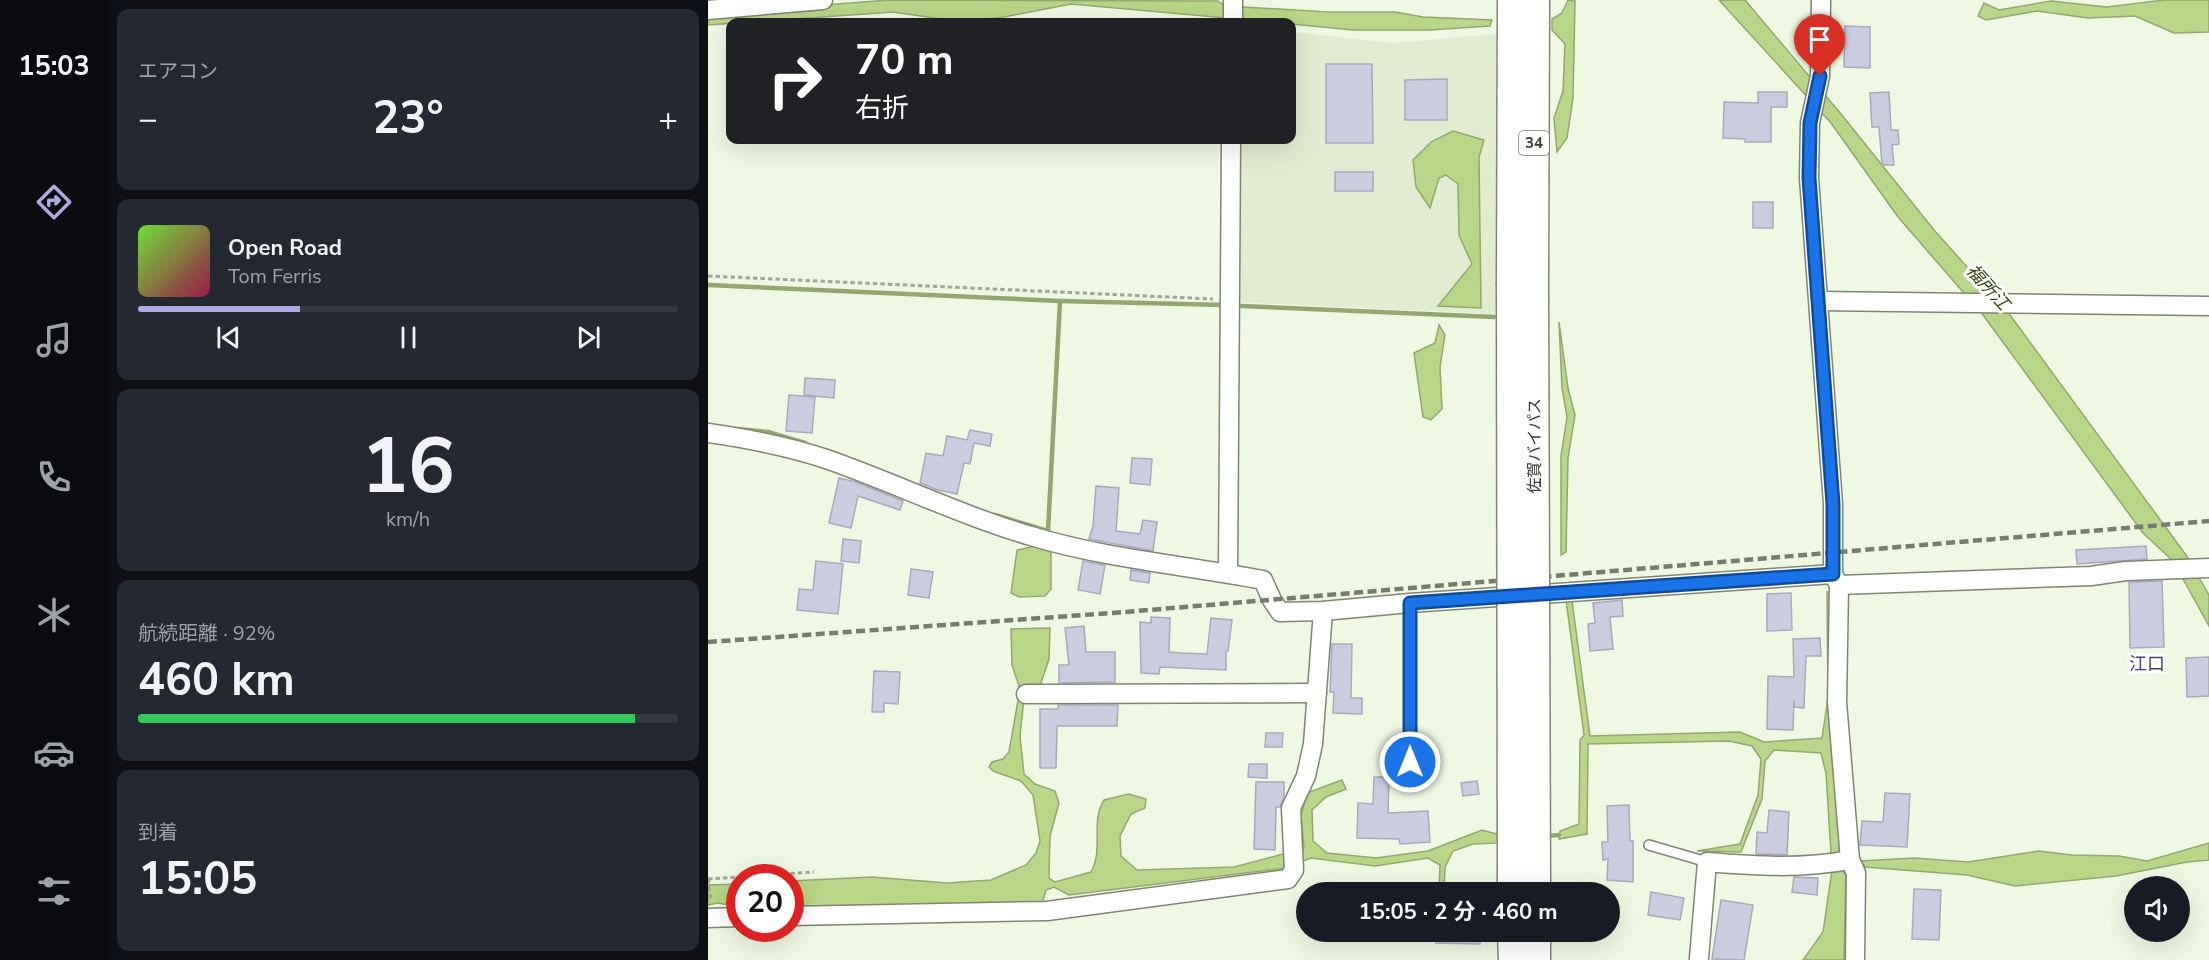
<!DOCTYPE html>
<html lang="ja">
<meta charset="utf-8">
<style>
:root{--surface:#171b24;--page:#242831;--text:#f1f3f6;--muted:#9ea1a6;--line:#363941;--accent:#afa9e1}
body{margin:0;font-family:"Nunito Sans","Noto Sans JP",sans-serif;background:var(--page);color:var(--text);height:100vh;display:flex;flex-direction:column;font-size:22px;white-space:nowrap}
*{box-sizing:border-box;margin:0}
p{font-size:20px;color:var(--muted)}
.icon{flex:none;width:33px;height:33px;fill:none;stroke:currentColor;stroke-width:2;stroke-linecap:round;stroke-linejoin:round}
.map{position:relative;flex:1;overflow:hidden}
.sheet{display:flex;flex-direction:column;gap:9px;padding:9px;background:#0d0f14;width:600px}
.sheet>*{flex:none}
.hud{position:absolute;left:18px;top:18px;width:570px;height:126px;border-radius:12px;box-shadow:0 6px 24px #0002;background:#202124;color:#fff;overflow:hidden}
.buttons{position:absolute;left:1416px;top:876px;display:grid;gap:12px}
.buttons a{display:grid;place-items:center;width:66px;height:66px;border-radius:50%;background:var(--surface);box-shadow:0 6px 24px #0002;font-size:30px}
.speed{position:absolute;left:18px;top:864px;display:flex;gap:12px;font-size:30px;font-weight:700;text-align:center}
.speed>*{display:grid;place-content:center;width:78px;height:78px;border-radius:50%;background:var(--surface);box-shadow:0 6px 24px #0002;line-height:1}
.speed .limit{border:9px solid #d22;background:#fff;color:#111}
.pin{position:absolute;display:grid;place-items:center;width:51px;height:51px;color:#fff;margin:-62px -26px;border-radius:50% 50% 50% 0;rotate:-45deg;box-shadow:0 0 6px #0007}
.pin .icon{rotate:45deg}
.me{position:absolute;width:66px;margin:-33px;rotate:0deg;stroke-linejoin:round;filter:drop-shadow(0 0 4px #0008)}
.turn{display:flex;align-items:center;gap:21px;height:126px;padding:0 30px;font-size:27px}
.turn .icon{width:78px;height:78px;stroke-width:2.5}
.turn b{display:block;font-size:42px;line-height:51px}
.big{font-size:45px;font-weight:700;line-height:1.1}
.sheet .card{flex:1;display:flex;flex-direction:column;justify-content:center;gap:9px;min-width:0;padding:0 21px;border-radius:12px;background:var(--page)}
.sheet .dial{align-items:center;gap:0}
.dial b{font-size:78px;line-height:1}
.song{display:flex;align-items:center;gap:18px}
.cover{width:72px;height:72px;border-radius:9px;background:linear-gradient(135deg,hsl(100 70% 55%),hsl(340 70% 35%))}
.played{height:6px;border-radius:3px;background:linear-gradient(90deg,var(--accent) 30%,var(--line) 30%)}
.keys{display:flex;justify-content:space-around;direction:ltr}
.heat{display:flex;justify-content:space-between;align-items:center;font-size:33px;direction:ltr}
.charge{height:9px;border-radius:4px;background:linear-gradient(90deg,#34c759 92%,var(--line) 0)}
.trip{position:absolute;left:588px;top:882px;width:324px;height:60px;border-radius:30px;background:var(--surface);box-shadow:0 6px 24px #0002;font-weight:700;line-height:60px;text-align:center}
main{display:flex;flex:1;min-height:0}
.tab-bar{display:flex;flex-direction:column;width:108px;justify-content:space-around;align-items:center;background:#090b0e;color:var(--muted)}
.tab-bar .icon{width:42px;height:42px}
.tab-bar .on{color:var(--accent)}
.tab-bar b{font-size:27px;color:var(--text)}
.map>svg:first-child{display:block}
.built{fill:#e2ecd1}
.water{fill:#bad688;stroke:#93a86f;stroke-width:1.5}
.lines{fill:none;stroke-linecap:round;stroke-linejoin:round}
.stream{stroke:#93a86f;stroke-width:4.5}
.building{fill:#cccce1;stroke:#a8a9bd;stroke-width:1.5}
.service-casing{stroke:#7e8673;stroke-width:12}
.minor-casing{stroke:#7e8673;stroke-width:21}
.trunk-casing{stroke:#7e8673;stroke-width:33}
.path{stroke:#a0a798;stroke-width:3;stroke-dasharray:4.5 3;stroke-linecap:butt}
.service{stroke:#fff;stroke-width:9}
.minor{stroke:#fff;stroke-width:18}
.trunk{stroke:#fff;stroke-width:30}
.rail{stroke:#777c70;stroke-width:4.5;stroke-dasharray:9 4.5;stroke-linecap:butt}
.trunk-bridge-casing{stroke:#7e8673;stroke-width:33;stroke-linecap:butt}
.trunk-bridge{stroke:#fff;stroke-width:30}
.route-casing{stroke:#114b97;stroke-width:15}
.route{stroke:#1a73e8;stroke-width:10}
.labels{text-anchor:middle;stroke-width:6;stroke-linejoin:round;paint-order:stroke}
.shield{fill:#fff;stroke:#747772;stroke-width:1.5}
.shield-label{font-size:15px;font-weight:bold;fill:#393d35}
.street-label{font-size:16px;fill:#393d35;stroke:#fff}
.water-label{font-size:18px;font-style:italic;fill:#35460e;stroke:#fff}
.neighbourhood-label{font-size:18px;fill:#45417e;stroke:#fff}
</style>
<main>
<nav class="tab-bar">
<b>15:03</b>
<svg class="icon on" aria-label="directions" viewBox="0 0 24 24"><path d="M12 3l9 9-9 9-9-9zM9 14v-3h6M13 9l2 2-2 2"/></svg>
<svg class="icon" aria-label="music" viewBox="0 0 24 24"><path d="M9 18V5l10-2v13"/><circle cx="6" cy="18" r="3"/><circle cx="16" cy="16" r="3"/></svg>
<svg class="icon" aria-label="phone" viewBox="0 0 24 24"><path d="M5 4h4l2 5-3 2q2 4 5 5l2-3 5 2v4C11 20 4 13 5 4z"/></svg>
<svg class="icon" aria-label="climate" viewBox="0 0 24 24"><path d="M12 3v18M4 7l16 10M4 17L20 7"/></svg>
<svg class="icon" aria-label="car" viewBox="0 0 24 24"><path d="M5 17H2v-5l4-1 3-4h7l3 4 3 1v5h-3M9 17h6M6 11h13"/><circle cx="7" cy="17" r="2"/><circle cx="17" cy="17" r="2"/></svg>
<svg class="icon" aria-label="filters" viewBox="0 0 24 24"><path d="M4 7h16M4 17h16"/><circle cx="9" cy="7" r="2"/><circle cx="15" cy="17" r="2"/></svg>
</nav>
<section class="sheet">
<div class="card"><p>エアコン</p>
<div class="heat"><a>−</a><b class="big">23°</b><a>+</a></div>
</div>
<div class="card">
<div class="song"><i class="cover"></i><div><b>Open Road</b><p>Tom Ferris</p></div></div>
<div class="played"></div>
<div class="keys"><svg class="icon" aria-label="previous" viewBox="0 0 24 24"><path d="M18 5L8 12l10 7zM5 5v14"/></svg><svg class="icon" aria-label="pause" viewBox="0 0 24 24"><path d="M8 5v14M16 5v14"/></svg><svg class="icon" aria-label="next" viewBox="0 0 24 24"><path d="M6 5l10 7-10 7zM19 5v14"/></svg></div>
</div>
<div class="card dial"><b>16</b><p>km/h</p></div>
<div class="card"><p>航続距離 · 92%</p><b class="big">460 km</b><div class="charge"></div></div>
<div class="card"><p>到着</p><b class="big">15:05</b></div>
</section>
<div class="map">
<svg width="1501" height="960" viewBox="0 0 1501 960">
<rect width="100%" height="100%" fill="#eff8e3"/>
<path class="built" d="M 584,32 L 685,43 L 789,34 L 788,314 L 528,302 L 531,140 L 584,140 Z"/>
<g class="water">
<path d="M 181,0 L 510,1 L 517,6 L 620,12 L 687,12 L 715,17 L 784,20 L 782,26 L 722,30 L 645,30 L 584,24 L 584,22 L 563,22 L 363,4 L 296,17 L 254,22 L 185,12 L 0,25 L 0,14 Z"/>
<path d="M 860,0 L 867,1 L 865,98 L 859,138 L 849,152 L 846,118 L 855,91 L 857,44 L 844,30 L 844,19 L 854,13 Z"/>
<path d="M 1011,0 L 1037,0 L 1133,114 L 1226,230 L 1302,315 L 1478,555 L 1501,595 L 1501,626 L 1465,561 L 1435,533 L 1275,315 L 1190,217 L 1123,123 Z"/>
<path d="M 1456,0 L 1501,0 L 1501,32 L 1466,33 L 1427,16 L 1380,18 L 1329,11 L 1278,20 L 1270,16 L 1276,3 L 1291,10 L 1343,1 L 1399,7 Z"/>
<path d="M 745,131 L 776,140 L 771,157 L 773,308 L 730,306 L 764,264 L 751,235 L 750,184 L 738,175 L 731,178 L 722,208 L 708,187 L 705,160 L 723,142 Z"/>
<path d="M 851,322 L 860,388 L 867,415 L 860,458 L 858,552 L 853,555 L 853,456 L 859,417 L 854,388 Z"/>
<path d="M 731,325 L 737,335 L 732,367 L 734,409 L 723,420 L 715,417 L 706,353 L 727,343 Z"/>
<path d="M 327,546 L 343,550 L 343,589 L 337,596 L 311,597 L 303,593 L 309,550 Z"/>
<path d="M 1119,592 L 1124,592 L 1135,838 L 1129,858 L 1131,868 L 1138,874 L 1136,960 L 1095,960 L 1115,932 L 1124,870 L 1118,773 L 1113,753 L 1066,750 L 1057,761 L 1054,799 L 1033,852 L 989,851 L 1032,844 L 1050,795 L 1053,759 L 1044,746 L 1021,741 L 880,744 L 879,834 L 851,839 L 852,831 L 871,824 L 872,740 L 876,735 L 858,600 L 864,601 L 882,736 L 1032,732 L 1056,742 L 1114,738 L 1120,698 Z"/>
<path d="M 342,628 L 341,659 L 332,686 L 317,688 L 312,736 L 316,774 L 327,784 L 347,791 L 351,803 L 342,836 L 341,878 L 347,882 L 383,872 C 396,849 382,822 396,800 L 421,794 L 438,799 L 437,808 L 423,814 L 412,836 L 413,856 L 429,870 L 526,867 L 575,854 L 579,858 L 591,856 L 596,847 L 593,816 L 599,793 L 634,780 L 638,789 L 618,797 L 604,810 L 605,841 L 619,853 L 668,858 L 720,851 L 774,830 L 789,834 L 790,843 L 765,844 L 745,851 L 737,867 L 736,892 L 731,892 L 732,865 L 720,858 L 667,866 L 603,858 L 578,868 L 361,895 L 346,887 L 338,890 L 334,904 L 83,906 L 83,881 L 164,877 L 239,883 L 283,880 L 318,865 L 328,853 L 332,841 L 325,795 L 313,781 L 285,771 L 281,767 L 284,762 L 295,759 L 301,752 L 312,689 L 304,665 L 303,629 Z"/>
<path d="M 1501,843 L 1501,860 L 1479,862 L 1408,876 L 1307,886 L 1259,875 L 1157,867 L 1153,861 L 1206,858 L 1260,862 L 1331,851 L 1364,855 L 1411,856 L 1439,861 Z"/>
<path d="M 31,884 L 31,907 L 10,903 L 0,905 L 0,885 Z"/>
</g>
<g class="lines">
<g class="stream">
<path d="M 0,285 L 352,301 L 516,305"/>
<path d="M 533,306 L 786,317"/>
<path d="M 30,429 L 60,432 L 97,443"/>
<path d="M 287,515 L 340,531 L 352,301"/>
<path d="M 837,836 L 851,835"/>
</g>
</g>
<g class="building">
<path d="M 1137,26 L 1162,27 L 1162,68 L 1136,67 Z"/>
<path d="M 618,64 L 664,64 L 665,143 L 618,143 Z"/>
<path d="M 739,79 L 739,120 L 697,120 L 697,80 Z"/>
<path d="M 1050,92 L 1079,92 L 1079,107 L 1063,107 L 1063,142 L 1037,142 L 1037,139 L 1015,138 L 1016,102 L 1050,103 Z"/>
<path d="M 1181,92 L 1183,130 L 1190,130 L 1191,144 L 1184,145 L 1186,165 L 1174,165 L 1171,127 L 1164,127 L 1162,93 Z"/>
<rect x="627" y="172" width="38" height="19"/>
<rect x="1045" y="202" width="20" height="26"/>
<path d="M 97,378 L 127,380 L 126,398 L 96,395 Z"/>
<path d="M 81,395 L 107,397 L 104,433 L 78,431 Z"/>
<path d="M 262,430 L 284,434 L 282,446 L 266,443 L 262,464 L 256,463 L 249,494 L 230,490 L 212,483 L 218,453 L 235,456 L 239,436 L 259,440 Z"/>
<path d="M 424,458 L 444,459 L 442,485 L 422,483 Z"/>
<path d="M 131,478 L 148,482 L 195,501 L 192,510 L 150,496 L 143,528 L 121,523 Z"/>
<path d="M 388,486 L 411,488 L 408,531 L 432,534 L 435,520 L 449,522 L 445,551 L 381,539 L 385,526 Z"/>
<path d="M 135,539 L 153,541 L 151,563 L 133,561 Z"/>
<path d="M 1438,546 L 1439,559 L 1369,564 L 1368,550 Z"/>
<path d="M 108,561 L 135,564 L 130,614 L 89,610 L 91,589 L 105,590 Z"/>
<path d="M 375,561 L 397,565 L 392,594 L 370,590 Z"/>
<path d="M 203,569 L 225,572 L 221,598 L 200,595 Z"/>
<path d="M 423,570 L 442,573 L 441,583 L 422,580 Z"/>
<path d="M 1454,581 L 1456,647 L 1422,648 L 1421,582 Z"/>
<path d="M 1083,593 L 1084,630 L 1059,631 L 1059,594 Z"/>
<path d="M 914,600 L 915,616 L 902,617 L 905,649 L 882,651 L 880,624 L 887,623 L 885,603 Z"/>
<path d="M 443,617 L 462,618 L 461,652 L 473,653 L 499,654 L 503,618 L 524,620 L 520,651 L 518,651 L 518,670 L 452,667 L 451,674 L 433,673 L 432,622 L 443,623 Z"/>
<path d="M 376,626 L 378,652 L 407,652 L 407,682 L 351,683 L 351,665 L 361,665 L 357,628 Z"/>
<path d="M 1112,638 L 1113,656 L 1098,656 L 1096,708 L 1086,707 L 1086,700 L 1085,730 L 1059,729 L 1060,676 L 1086,677 L 1085,639 Z"/>
<path d="M 624,644 L 644,644 L 643,698 L 654,698 L 654,714 L 625,713 L 626,692 L 622,692 Z"/>
<path d="M 1501,657 L 1501,696 L 1479,697 L 1478,658 Z"/>
<path d="M 166,671 L 192,672 L 190,704 L 176,703 L 176,712 L 164,712 Z"/>
<path d="M 350,705 L 410,705 L 409,726 L 349,726 L 348,768 L 332,768 L 332,709 L 350,709 Z"/>
<path d="M 558,733 L 575,733 L 574,747 L 557,747 Z"/>
<path d="M 541,764 L 559,764 L 559,778 L 540,777 Z"/>
<path d="M 666,777 L 681,777 L 680,813 L 720,811 L 722,842 L 692,844 L 691,839 L 649,838 L 650,803 L 665,804 Z"/>
<path d="M 769,781 L 771,794 L 755,796 L 753,783 Z"/>
<path d="M 548,782 L 576,782 L 576,797 L 572,807 L 568,807 L 567,850 L 546,849 Z"/>
<path d="M 1177,793 L 1202,794 L 1199,847 L 1152,845 L 1154,821 L 1175,822 Z"/>
<path d="M 921,805 L 922,841 L 925,841 L 925,882 L 899,880 L 900,859 L 895,860 L 894,842 L 900,842 L 899,806 Z"/>
<path d="M 1061,810 L 1081,812 L 1079,855 L 1048,854 L 1049,832 L 1059,833 Z"/>
<path d="M 1086,877 L 1110,878 L 1109,895 L 1084,892 Z"/>
<path d="M 1206,889 L 1233,890 L 1231,940 L 1204,939 Z"/>
<path d="M 943,892 L 976,898 L 972,920 L 940,915 Z"/>
<path d="M 1013,900 L 1045,905 L 1036,960 L 1004,959 Z"/>
<path d="M 728,932 L 772,932 L 772,944 L 728,943 Z"/>
</g>
<g class="lines">
<g class="service-casing">
<g id="service">
<path d="M 702,603 L 702,785"/>
<path d="M 941,845 L 999,862"/>
</g>
</g>
<g class="minor-casing">
<g id="minor">
<path d="M 1113,0 L 1112,76 L 1102,123 L 1101,178 L 1125,504 L 1125,574 L 1131,585 L 1129,702 L 1142,860 L 1148,873 L 1147,960"/>
<path d="M 0,10 L 115,0"/>
<path d="M 525,22 L 525,0"/>
<path d="M 1111,301 L 1501,306"/>
<path d="M 0,433 C 42,439 84,447 124,461 C 191,485 255,516 323,536 C 399,559 478,565 555,580 L 564,600 L 572,612 L 615,611 L 702,603 L 1125,574"/>
<path d="M 520,573 L 523,140"/>
<path d="M 1131,585 L 1383,576 L 1418,571 L 1501,568"/>
<path d="M 318,694 L 609,693"/>
<path d="M 82,916 L 339,911 L 580,879 L 586,870 L 583,808 L 598,776 L 605,744 L 615,611"/>
<path d="M 0,918 L 32,917"/>
<path d="M 991,958 L 999,862 C 1048,866 1093,869 1142,860"/>
</g>
</g>
<g class="trunk-casing">
<g id="trunk">
<path d="M 804,282 L 805,0"/>
<path d="M 825,286 L 826,0"/>
<path d="M 805,932 L 806,960"/>
<path d="M 827,932 L 827,960"/>
</g>
</g>
<g class="path">
<path d="M 0,276 L 505,299"/>
<path d="M 0,879 L 106,872"/>
<path d="M 0,879 L 3,901"/>
</g>
<use href="#service" class="service"/>
<use href="#minor" class="minor"/>
<use href="#trunk" class="trunk"/>
<path class="rail" d="M 0,642 L 417,612 L 1501,521"/>
<g class="trunk-bridge-casing">
<g id="trunk-bridge">
<path d="M 804,282 L 805,892"/>
<path d="M 825,286 L 827,892"/>
</g>
</g>
<use href="#trunk-bridge" class="trunk-bridge"/>
</g>
<g class="lines">
<g class="route-casing">
<path id="route" d="M 702,762 L 702,603 L 1125,574 L 1125,504 L 1101,178 L 1102,123 L 1112,76"/>
</g>
<use href="#route" class="route"/>
</g>
<g class="labels">
<rect class="shield" x="811" y="131" width="30" height="24" rx="4.5"/>
<g class="shield-label">
<text x="826" y="148">34</text>
</g>
<g class="street-label">
<text transform="translate(826 446) rotate(-90)" y="6">佐賀バイパス</text>
</g>
<g class="water-label">
<text transform="translate(1280 287) rotate(48)" y="6">福所江</text>
</g>
<g class="neighbourhood-label">
<text x="1439" y="670">江口</text>
</g>
</g>
</svg>
<div class="buttons">
<a><svg class="icon" aria-label="sound" viewBox="0 0 24 24"><path d="M4 9h4l5-4v14l-5-4H4zM17 9q2 3 0 6"/></svg></a>
</div>
<div class="speed"><div class="limit">20</div></div>
<div class="pin" style="left:1112px;top:76px;background:#d93025"><svg class="icon" aria-label="arrive" viewBox="0 0 24 24"><path d="M6 21V4h12l-3 4 3 4H6"/></svg></div>
<svg class="me" style="left:702px;top:762px" viewBox="-20 -20 40 40"><circle r="17" fill="#1a73e8" stroke="#fff" stroke-width="3"/><path d="M0-11L8 9 0 5-8 9z" fill="#fff"/></svg>
<div class="trip">15:05 · 2 分 · 460 m</div>
<div class="hud">
<div class="turn"><svg class="icon" aria-label="right" viewBox="0 0 24 24"><path d="M7 20v-9h11M14 6l5 5-5 5"/></svg><div><b>70 m</b>右折</div></div>
</div>
</div>
</main>
